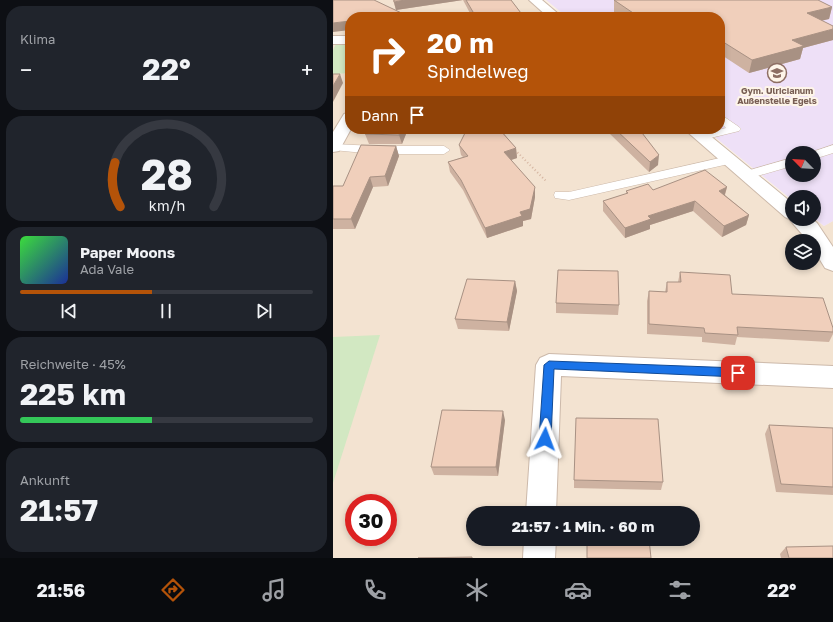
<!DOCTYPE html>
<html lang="de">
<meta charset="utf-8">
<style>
:root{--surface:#171b24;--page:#20242c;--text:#f1f3f6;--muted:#9ea1a6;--line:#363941;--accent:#b45309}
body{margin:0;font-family:"Golos Text",sans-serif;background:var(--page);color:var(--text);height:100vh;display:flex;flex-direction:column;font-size:15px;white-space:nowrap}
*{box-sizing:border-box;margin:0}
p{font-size:13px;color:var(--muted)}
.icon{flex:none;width:22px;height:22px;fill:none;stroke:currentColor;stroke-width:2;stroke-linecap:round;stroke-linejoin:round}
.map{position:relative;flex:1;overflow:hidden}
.panel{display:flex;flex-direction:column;gap:6px;padding:6px;background:#0d0f14;width:333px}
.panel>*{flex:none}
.guide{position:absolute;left:12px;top:12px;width:380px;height:122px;border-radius:16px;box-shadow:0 2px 6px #0003;background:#b45309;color:#fff;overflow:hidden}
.needle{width:26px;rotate:294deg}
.buttons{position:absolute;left:452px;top:146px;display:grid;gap:8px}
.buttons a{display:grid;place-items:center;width:36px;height:36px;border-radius:50%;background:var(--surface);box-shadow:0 2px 6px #0003;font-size:20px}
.speed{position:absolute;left:12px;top:494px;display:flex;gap:8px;font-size:20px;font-weight:700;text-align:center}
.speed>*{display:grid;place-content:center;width:52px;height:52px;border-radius:50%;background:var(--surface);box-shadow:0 2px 6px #0003;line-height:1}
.speed .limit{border:6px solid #d22;background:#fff;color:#111}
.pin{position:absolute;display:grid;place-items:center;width:34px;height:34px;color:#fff;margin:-17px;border-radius:8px;box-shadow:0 2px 6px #0006}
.me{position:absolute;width:44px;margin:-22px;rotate:3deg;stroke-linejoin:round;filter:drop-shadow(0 0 3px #0008)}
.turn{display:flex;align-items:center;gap:14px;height:84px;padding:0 16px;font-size:18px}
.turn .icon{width:52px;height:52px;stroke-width:2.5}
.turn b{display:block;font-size:28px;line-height:34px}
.then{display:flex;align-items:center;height:38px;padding:0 16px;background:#0003;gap:8px;font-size:15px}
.big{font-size:30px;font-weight:700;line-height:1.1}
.panel .tile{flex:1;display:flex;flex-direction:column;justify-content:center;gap:6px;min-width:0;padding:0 14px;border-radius:16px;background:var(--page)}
.panel .dial{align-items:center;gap:0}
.dial svg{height:104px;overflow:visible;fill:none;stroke:var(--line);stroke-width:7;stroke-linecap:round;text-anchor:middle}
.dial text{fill:var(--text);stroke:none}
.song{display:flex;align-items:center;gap:12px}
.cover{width:48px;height:48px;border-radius:6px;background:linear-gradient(135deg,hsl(120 70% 55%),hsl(230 70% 35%))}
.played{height:4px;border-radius:2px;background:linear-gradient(90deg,var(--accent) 45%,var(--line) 45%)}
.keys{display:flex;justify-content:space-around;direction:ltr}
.heat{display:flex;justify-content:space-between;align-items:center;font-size:22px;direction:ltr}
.charge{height:6px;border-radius:3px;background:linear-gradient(90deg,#34c759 45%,var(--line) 0)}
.trip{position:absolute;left:133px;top:506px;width:234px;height:40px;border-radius:20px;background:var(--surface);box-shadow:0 2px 6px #0003;font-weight:700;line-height:40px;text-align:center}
.dock{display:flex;height:64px;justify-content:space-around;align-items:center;background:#090b0e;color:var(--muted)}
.dock .icon{width:28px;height:28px}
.dock .current{color:var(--accent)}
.dock b{font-size:18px;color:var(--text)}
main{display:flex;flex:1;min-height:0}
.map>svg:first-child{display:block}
.residential{fill:#f3e3d1;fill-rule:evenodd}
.education{fill:#eee0f7;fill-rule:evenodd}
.green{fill:#d2e8c2}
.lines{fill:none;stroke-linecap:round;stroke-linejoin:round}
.service-casing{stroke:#ccb9aa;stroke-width:1}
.minor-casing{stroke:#ccb9aa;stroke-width:2}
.path{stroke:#d4b39f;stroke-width:2;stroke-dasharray:1 2.5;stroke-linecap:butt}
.service{fill:#fff;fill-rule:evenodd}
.minor{fill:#fff;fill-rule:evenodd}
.wall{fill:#ceb2a1}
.shaded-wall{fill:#a89183}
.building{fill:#f0cfbb;stroke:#a89183}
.route{fill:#1a73e8;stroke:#114b97}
.labels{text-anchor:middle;stroke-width:4;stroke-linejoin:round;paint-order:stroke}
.far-education-label{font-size:9px;font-weight:bold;fill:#785e54;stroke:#fef5e9}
</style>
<main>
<section class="panel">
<div class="tile"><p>Klima</p>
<div class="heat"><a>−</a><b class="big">22°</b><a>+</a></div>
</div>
<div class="tile dial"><svg viewBox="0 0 100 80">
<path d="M14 69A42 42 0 1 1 86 69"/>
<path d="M14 69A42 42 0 0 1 10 35" stroke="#b45309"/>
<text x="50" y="56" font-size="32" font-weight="700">28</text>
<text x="50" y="72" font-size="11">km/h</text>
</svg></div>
<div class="tile">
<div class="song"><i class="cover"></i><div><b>Paper Moons</b><p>Ada Vale</p></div></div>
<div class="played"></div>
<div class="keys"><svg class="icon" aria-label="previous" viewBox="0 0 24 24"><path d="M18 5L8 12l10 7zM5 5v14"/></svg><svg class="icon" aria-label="pause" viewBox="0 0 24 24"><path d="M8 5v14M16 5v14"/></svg><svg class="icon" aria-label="next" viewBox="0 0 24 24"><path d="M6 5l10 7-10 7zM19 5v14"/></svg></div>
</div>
<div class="tile"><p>Reichweite · 45%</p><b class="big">225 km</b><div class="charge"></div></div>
<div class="tile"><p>Ankunft</p><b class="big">21:57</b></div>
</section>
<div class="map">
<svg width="500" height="558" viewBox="0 0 500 558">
<rect width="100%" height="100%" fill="#fbf1e3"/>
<path class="residential" d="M 0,0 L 196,0 L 216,17 L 17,17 L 17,129 L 362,129 L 459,202 L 459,219 L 481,219 L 491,226 L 500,221 L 500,558 L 0,558 ZM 459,241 L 481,241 L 481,263 L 459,263 ZM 21,503 L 55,503 L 55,537 L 21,537 ZM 140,513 L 360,513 L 360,539 L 140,539 Z"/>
<path class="education" d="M 213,0 L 500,0 L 500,221 L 491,226 L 481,218 L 481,197 L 459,197 L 459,200 L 372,129 L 387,129 L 387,17 L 234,17 ZM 459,153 L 481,153 L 481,175 L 459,175 Z"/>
<g class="green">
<path d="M 3,44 L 17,44 L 17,73 L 0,74 L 0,50 Z"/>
<path d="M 47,335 L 0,483 L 0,337 Z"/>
</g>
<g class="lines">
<g class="service-casing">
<g id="service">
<path d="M 387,114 L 406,127 L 408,129 L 406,131 L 369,140 L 365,139 L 363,137 L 365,135 L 393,128 L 387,122 Z"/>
<path d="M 0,144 L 42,146 L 111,146 L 117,150 L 111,154 L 42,154 L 0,150 Z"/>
<path d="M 500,145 L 500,153 L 481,159 L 481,153 L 476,153 Z"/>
<path d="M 396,156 L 402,160 L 400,163 L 236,200 L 222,198 L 221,195 L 222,192 L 236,192 Z"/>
<path d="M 459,158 L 459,166 L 414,179 L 408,175 L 410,172 Z"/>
</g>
</g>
<g class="minor-casing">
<g id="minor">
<path d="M 196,0 L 209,0 L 229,17 L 215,17 Z"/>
<rect x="0" y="36" width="17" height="8"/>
<path d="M 17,112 L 17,129 L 18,129 L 6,151 L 0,152 L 0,132 L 11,114 Z"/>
<path d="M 351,129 L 369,129 L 459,203 L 459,219 L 479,219 L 484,223 L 500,247 L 500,271 L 492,268 L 481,250 L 481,241 L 475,241 L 456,219 L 452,217 Z"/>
<path d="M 216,354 L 500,366 L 500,388 L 228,376 L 223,513 L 193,513 L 203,365 L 207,358 Z"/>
<path d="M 191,539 L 223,539 L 222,558 L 190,558 Z"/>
</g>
</g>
<path class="path" d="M 182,150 L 214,182"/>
<use href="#service" class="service"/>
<use href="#minor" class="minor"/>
</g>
<g class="wall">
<path d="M 60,0 L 178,0 L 191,17 L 139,17 L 130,0 L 63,10 Z"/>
<path d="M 281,0 L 499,7 L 496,19 L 489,20 L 500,40 L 470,48 L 467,59 L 416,73 L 387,54 L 387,17 L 288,17 L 281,12 Z"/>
<path d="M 75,129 L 69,144 L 36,144 L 32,134 Z"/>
<path d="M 268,129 L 306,129 L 325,165 L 316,172 L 276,133 L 272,134 Z"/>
<path d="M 171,134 L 183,148 L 184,158 L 178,160 L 202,197 L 198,219 L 190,221 L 190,226 L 154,238 L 130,190 L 117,172 L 115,162 L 130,157 L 128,155 L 126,145 Z"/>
<path d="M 63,146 L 66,156 L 55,186 L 40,187 L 22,229 L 0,229 L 0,186 L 10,186 Z"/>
<path d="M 394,187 L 392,195 L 416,215 L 413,225 L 389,237 L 360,211 L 317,225 L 317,229 L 292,238 L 270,211 L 270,201 L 293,194 L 293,191 Z"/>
<path d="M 347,272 L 399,294 L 500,328 L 500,334 L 496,342 L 404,337 L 402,345 L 369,342 L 369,337 L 314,334 L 314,301 L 316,291 L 332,292 L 334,282 L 345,282 Z"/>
<path d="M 182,281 L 184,291 L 176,331 L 125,329 L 122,319 Z"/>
<path d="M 223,303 L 286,305 L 285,315 L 223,313 Z"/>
<path d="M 172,420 L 165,476 L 101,475 L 98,467 Z"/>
<path d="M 436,425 L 500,428 L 500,495 L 443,492 L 432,434 Z"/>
<path d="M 241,480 L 330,482 L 328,490 L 241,488 Z"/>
<path d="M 453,547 L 500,558 L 448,558 L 447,554 Z"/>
</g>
<g class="shaded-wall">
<path d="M 72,0 L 130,0 L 63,10 L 61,2 Z"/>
<path d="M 499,7 L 496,19 L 471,25 L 474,13 Z"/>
<path d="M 17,21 L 17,30 L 0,32 L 0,23 Z"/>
<path d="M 500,29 L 500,40 L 470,48 L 467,59 L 416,73 L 419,60 L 459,40 Z"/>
<path d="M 7,74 L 10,83 L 0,102 L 0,86 Z"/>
<path d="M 68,129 L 75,129 L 69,144 L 66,135 Z"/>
<path d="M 168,129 L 173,129 L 168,140 L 167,130 Z"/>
<path d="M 272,129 L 276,129 L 276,133 L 272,134 Z"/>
<path d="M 63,146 L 66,156 L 55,186 L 52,176 Z"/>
<path d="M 183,148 L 184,158 L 172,162 L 171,152 Z"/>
<path d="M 326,155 L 325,165 L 316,172 L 317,162 Z"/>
<path d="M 37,177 L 40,187 L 22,229 L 18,219 Z"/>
<path d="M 202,187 L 202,197 L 198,219 L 190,221 L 190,226 L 154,238 L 152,228 L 187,212 Z"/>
<path d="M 394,187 L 391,197 L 386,191 Z"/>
<path d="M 362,201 L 360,211 L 317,225 L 317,229 L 292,238 L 292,228 L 315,216 Z"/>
<path d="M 416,215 L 413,225 L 389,237 L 391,226 Z"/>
<path d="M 182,281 L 184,291 L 176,331 L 174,322 Z"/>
<path d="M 170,411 L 172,420 L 165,476 L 163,467 Z"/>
</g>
<g class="building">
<path d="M 0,0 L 41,0 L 77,17 L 17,17 L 17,21 L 0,23 Z"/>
<path d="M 61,0 L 72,0 L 61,2 Z"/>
<path d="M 133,0 L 178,0 L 191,17 L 143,17 Z"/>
<path d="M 281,0 L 485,0 L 499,7 L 474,13 L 500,26 L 500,29 L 459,40 L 471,46 L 419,60 L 387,40 L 387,17 L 306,17 Z"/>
<path d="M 0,74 L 7,74 L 0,86 Z"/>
<path d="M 35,129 L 68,129 L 66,135 L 32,134 Z"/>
<path d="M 134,129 L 168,129 L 167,130 L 183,148 L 171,152 L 202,187 L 197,209 L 187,212 L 189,216 L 152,228 L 128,180 L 115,162 L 135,156 L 126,145 Z"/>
<path d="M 282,129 L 306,129 L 326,155 L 317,162 Z"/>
<path d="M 28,145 L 63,146 L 52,176 L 37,177 L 18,219 L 0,219 L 0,186 L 10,186 Z"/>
<path d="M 372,170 L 394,187 L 386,191 L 416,215 L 391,226 L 362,201 L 315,216 L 318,219 L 292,228 L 270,201 L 295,193 L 293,191 L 315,184 L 320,190 Z"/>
<path d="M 225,270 L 285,271 L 286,305 L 223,303 Z"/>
<path d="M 347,272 L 397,275 L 399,294 L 490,298 L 500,328 L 500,332 L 404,327 L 405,335 L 372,333 L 371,328 L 316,324 L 316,291 L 334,292 L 334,282 L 348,282 Z"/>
<path d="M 134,279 L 182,281 L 174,322 L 122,319 Z"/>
<path d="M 109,410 L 170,411 L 163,467 L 98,467 Z"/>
<path d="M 243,418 L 325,419 L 330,482 L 241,480 Z"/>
<path d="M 436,425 L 500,428 L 500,487 L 448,484 Z"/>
<path d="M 254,539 L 316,539 L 318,558 L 254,558 Z"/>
<path d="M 500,546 L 500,558 L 456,558 L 453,547 Z"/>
<path d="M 139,557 L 139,558 L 85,558 Z"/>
</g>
<path class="route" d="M 216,361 L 405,368 L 409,370 L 411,373 L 409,376 L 405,377 L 221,369 L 218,439 L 216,443 L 212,444 L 208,443 L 206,439 L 211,365 Z"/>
<defs>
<g id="school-ring" transform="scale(1)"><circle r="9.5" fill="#fef5e9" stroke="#8d6e63" stroke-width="1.5"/><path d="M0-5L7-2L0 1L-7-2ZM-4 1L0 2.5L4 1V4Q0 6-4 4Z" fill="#8d6e63"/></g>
</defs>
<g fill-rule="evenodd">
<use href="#school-ring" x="444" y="73"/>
</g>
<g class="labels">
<g class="far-education-label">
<text x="444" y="94">Gym. Ulricianum<tspan x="444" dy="10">Außenstelle Egels</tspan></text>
</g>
</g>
</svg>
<div class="buttons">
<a><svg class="needle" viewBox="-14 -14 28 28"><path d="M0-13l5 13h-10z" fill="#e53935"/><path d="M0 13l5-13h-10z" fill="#9ea1a6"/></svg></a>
<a><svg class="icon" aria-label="sound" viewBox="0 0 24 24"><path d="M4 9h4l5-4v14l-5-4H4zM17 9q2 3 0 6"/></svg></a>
<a><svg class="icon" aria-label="layers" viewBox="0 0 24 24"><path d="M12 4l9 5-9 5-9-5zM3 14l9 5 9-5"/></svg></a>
</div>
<div class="speed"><div class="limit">30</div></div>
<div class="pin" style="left:405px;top:373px;background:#d93025"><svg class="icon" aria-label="arrive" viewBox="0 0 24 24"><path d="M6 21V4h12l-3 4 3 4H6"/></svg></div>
<svg class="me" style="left:212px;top:439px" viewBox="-20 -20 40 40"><path d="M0-17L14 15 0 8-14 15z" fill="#1a73e8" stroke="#fff" stroke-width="4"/></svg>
<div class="trip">21:57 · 1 Min. · 60 m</div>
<div class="guide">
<div class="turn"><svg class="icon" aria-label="right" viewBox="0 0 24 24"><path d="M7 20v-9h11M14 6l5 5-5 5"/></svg><div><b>20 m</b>Spindelweg</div></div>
<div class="then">Dann<svg class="icon" aria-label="arrive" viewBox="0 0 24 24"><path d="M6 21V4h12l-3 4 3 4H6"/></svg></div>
</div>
</div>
</main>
<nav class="dock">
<b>21:56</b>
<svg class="icon current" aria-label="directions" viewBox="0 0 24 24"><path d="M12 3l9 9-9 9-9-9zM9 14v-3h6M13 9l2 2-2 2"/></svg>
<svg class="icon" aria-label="music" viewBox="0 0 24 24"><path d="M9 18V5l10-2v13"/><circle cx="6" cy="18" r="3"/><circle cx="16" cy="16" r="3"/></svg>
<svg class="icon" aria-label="phone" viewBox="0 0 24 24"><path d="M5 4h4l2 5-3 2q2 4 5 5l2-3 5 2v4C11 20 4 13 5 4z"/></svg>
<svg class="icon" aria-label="climate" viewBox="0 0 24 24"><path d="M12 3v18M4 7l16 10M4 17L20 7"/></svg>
<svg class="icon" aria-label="car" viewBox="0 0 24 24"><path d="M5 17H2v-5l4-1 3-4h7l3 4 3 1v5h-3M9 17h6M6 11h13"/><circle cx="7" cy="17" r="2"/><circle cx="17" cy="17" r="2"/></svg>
<svg class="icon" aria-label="filters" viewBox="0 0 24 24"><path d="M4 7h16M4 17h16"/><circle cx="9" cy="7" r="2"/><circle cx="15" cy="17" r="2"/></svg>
<b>22°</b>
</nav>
